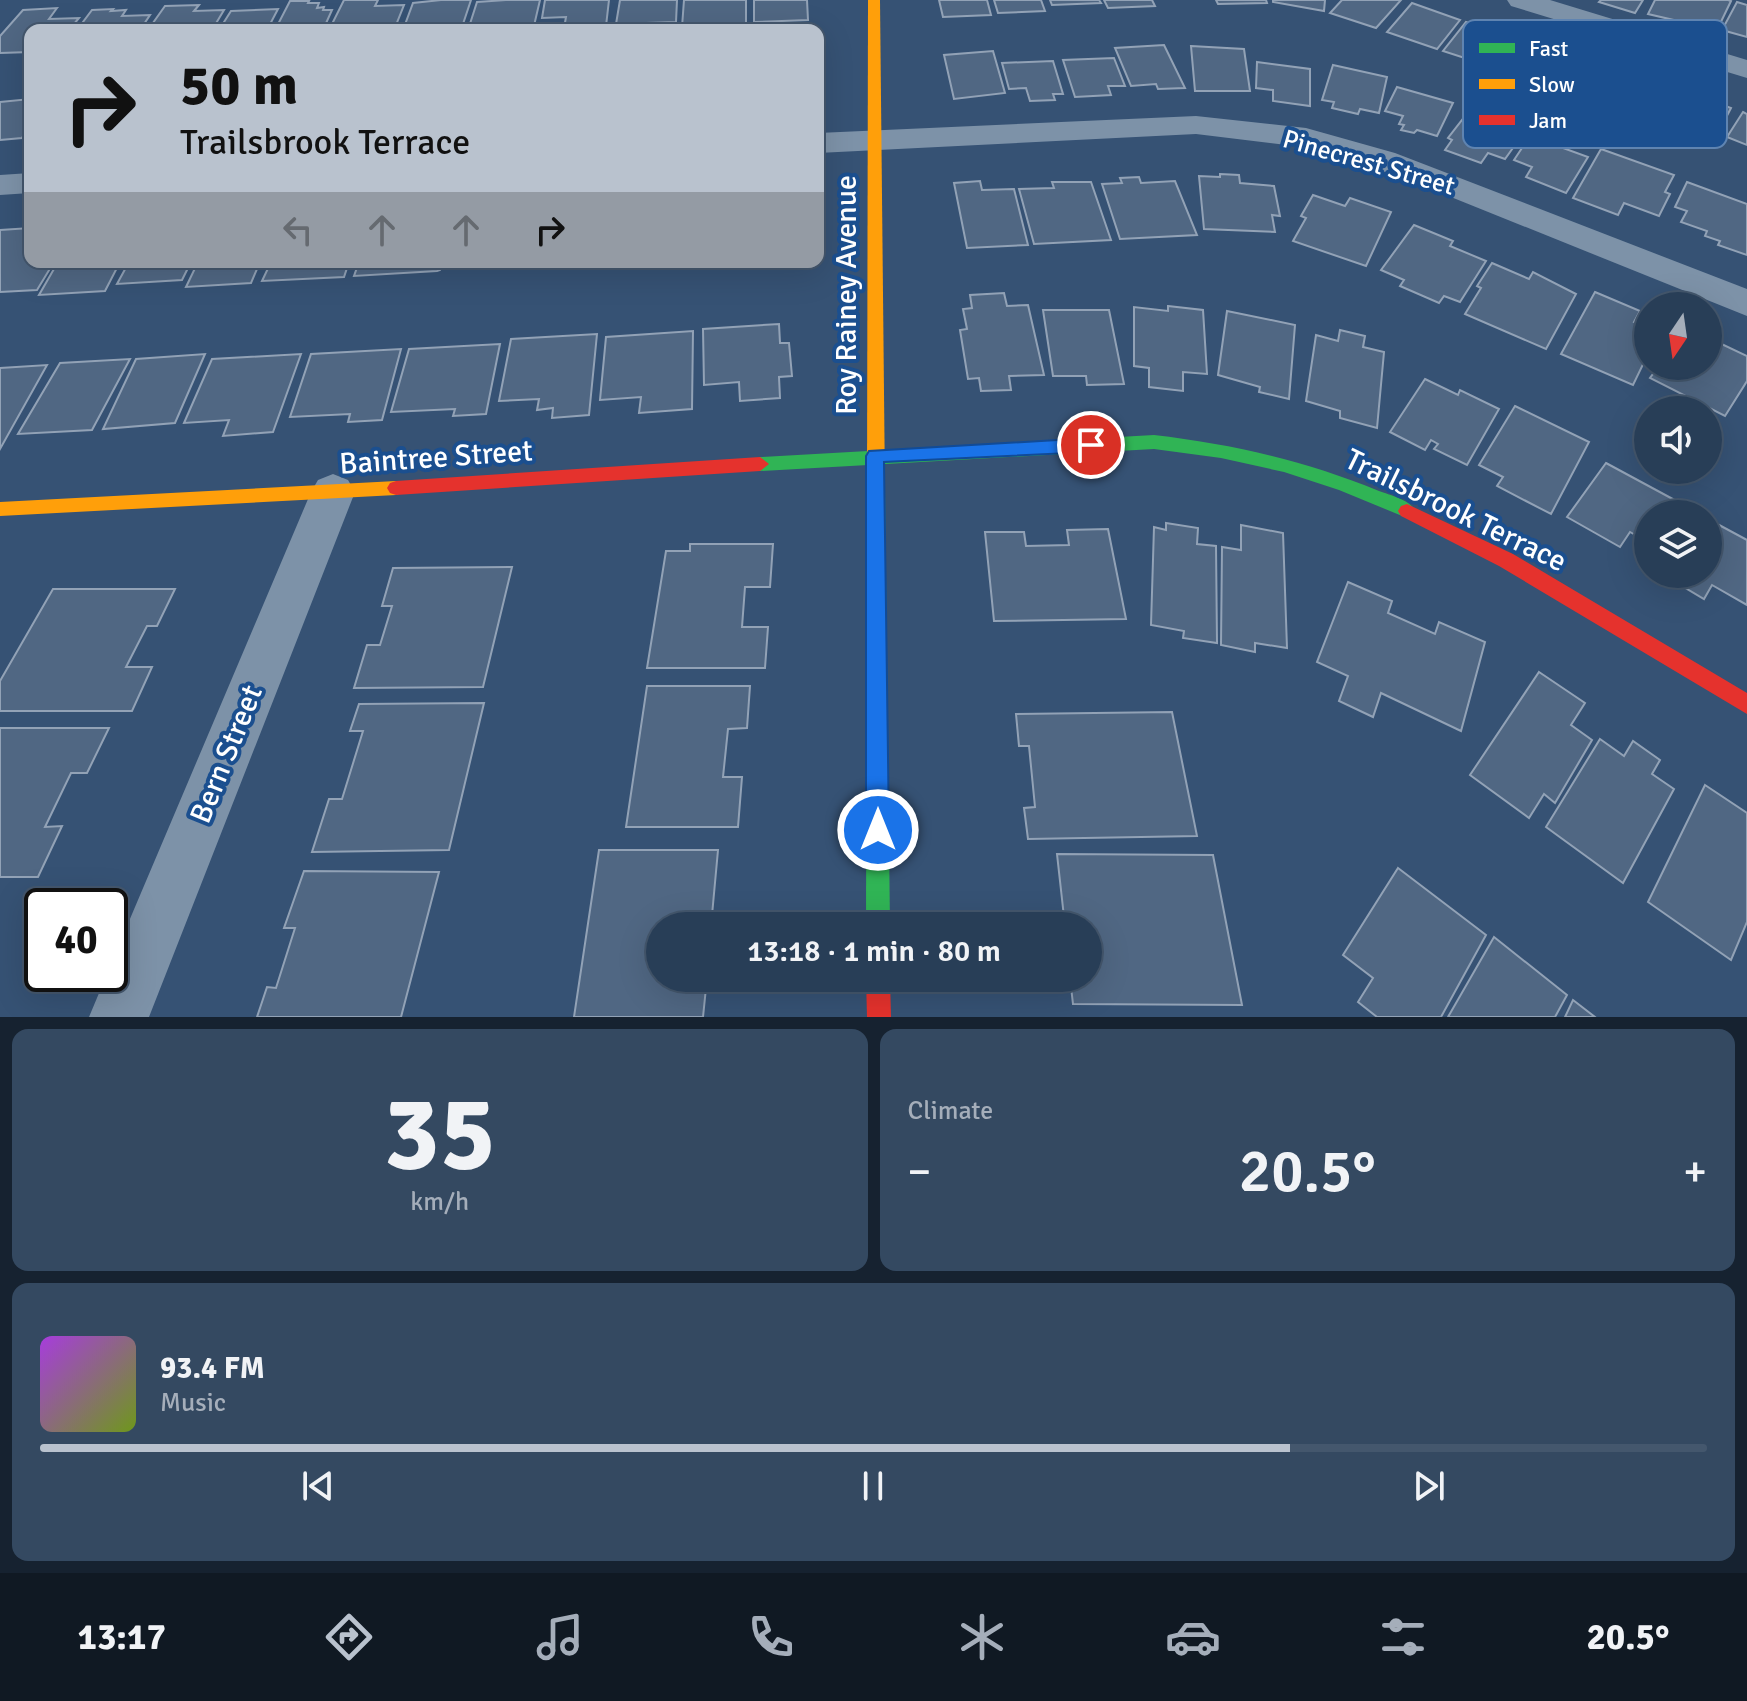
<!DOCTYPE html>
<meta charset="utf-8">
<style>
:root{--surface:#283e57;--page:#344961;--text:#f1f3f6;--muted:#a5aeba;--line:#44576d;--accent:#b9c2ce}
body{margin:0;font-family:Signika,sans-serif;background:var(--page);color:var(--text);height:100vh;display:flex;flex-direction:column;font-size:30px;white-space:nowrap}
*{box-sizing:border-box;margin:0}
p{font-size:26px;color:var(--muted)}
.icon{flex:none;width:44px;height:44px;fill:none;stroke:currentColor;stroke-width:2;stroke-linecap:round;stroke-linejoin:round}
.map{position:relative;height:1017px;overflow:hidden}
.sheet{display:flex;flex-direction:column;gap:12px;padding:12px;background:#162230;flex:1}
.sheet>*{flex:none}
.guide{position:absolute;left:24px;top:24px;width:800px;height:244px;border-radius:16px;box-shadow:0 8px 32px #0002,0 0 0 2px var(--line);background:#b9c2ce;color:#111;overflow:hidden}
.needle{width:52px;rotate:193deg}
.fabs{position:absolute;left:1634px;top:292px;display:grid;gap:16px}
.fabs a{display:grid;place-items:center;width:88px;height:88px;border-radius:50%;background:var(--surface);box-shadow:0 8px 32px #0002,0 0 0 2px var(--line);font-size:40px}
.speed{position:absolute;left:24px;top:888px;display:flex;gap:16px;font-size:40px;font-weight:700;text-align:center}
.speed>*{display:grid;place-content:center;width:104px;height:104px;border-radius:50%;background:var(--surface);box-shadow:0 8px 32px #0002,0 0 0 2px var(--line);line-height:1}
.speed .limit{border:4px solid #111;border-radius:12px;background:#fff;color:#111}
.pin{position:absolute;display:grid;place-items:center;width:68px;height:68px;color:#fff;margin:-34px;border:4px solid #fff;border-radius:50%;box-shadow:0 2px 8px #0007}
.me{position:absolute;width:88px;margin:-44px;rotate:0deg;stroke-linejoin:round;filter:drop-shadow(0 0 6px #0008)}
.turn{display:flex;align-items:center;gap:28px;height:168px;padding:0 24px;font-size:36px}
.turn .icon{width:104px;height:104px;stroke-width:2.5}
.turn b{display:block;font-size:56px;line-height:68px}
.lanes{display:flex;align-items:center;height:76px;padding:0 24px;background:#0003;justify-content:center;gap:40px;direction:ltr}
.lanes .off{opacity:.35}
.big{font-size:60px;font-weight:600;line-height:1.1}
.sheet .widget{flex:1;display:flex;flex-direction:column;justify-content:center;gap:12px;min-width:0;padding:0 28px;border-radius:16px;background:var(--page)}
.sheet .dial{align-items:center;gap:0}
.dial b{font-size:104px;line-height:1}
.song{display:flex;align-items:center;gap:24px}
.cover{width:96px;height:96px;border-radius:12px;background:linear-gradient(135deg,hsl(280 70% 55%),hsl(80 70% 35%))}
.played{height:8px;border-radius:4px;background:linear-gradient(90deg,var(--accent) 75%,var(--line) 75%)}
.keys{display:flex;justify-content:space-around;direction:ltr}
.heat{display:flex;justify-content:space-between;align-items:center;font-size:44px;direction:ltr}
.sheet .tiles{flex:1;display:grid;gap:12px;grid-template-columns:1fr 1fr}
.widget:last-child{grid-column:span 2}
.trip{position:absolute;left:646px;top:912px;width:456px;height:80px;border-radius:40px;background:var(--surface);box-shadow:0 8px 32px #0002,0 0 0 2px var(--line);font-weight:600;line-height:80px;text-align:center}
.menu{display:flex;height:128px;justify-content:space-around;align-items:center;background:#101923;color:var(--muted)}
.menu .icon{width:56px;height:56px}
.menu .current{color:var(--accent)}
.menu b{font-size:36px;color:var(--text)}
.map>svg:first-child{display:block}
.building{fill:#506783;stroke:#92a2b6;stroke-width:2}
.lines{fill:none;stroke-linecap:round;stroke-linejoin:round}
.street{fill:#7d92a8;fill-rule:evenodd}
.fast{fill:#30b455;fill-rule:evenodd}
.slow{fill:#ff9f0a;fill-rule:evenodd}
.jam{fill:#e5322d;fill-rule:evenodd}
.route{fill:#1a73e8;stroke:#114b97;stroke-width:2}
.labels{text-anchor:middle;stroke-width:8;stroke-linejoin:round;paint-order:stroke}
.far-street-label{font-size:26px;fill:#fff;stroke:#1b4f8f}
.street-label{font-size:30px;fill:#fff;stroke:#1b4f8f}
.key{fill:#1b4f8f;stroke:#5f84b1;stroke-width:2}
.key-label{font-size:22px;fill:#fff}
</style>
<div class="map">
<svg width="1747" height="1017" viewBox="0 0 1747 1017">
<rect width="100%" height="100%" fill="#365274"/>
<g class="building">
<path d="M 344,0 L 378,0 L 375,6 L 404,5 L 394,30 L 329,30 Z"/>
<path d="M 441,0 L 471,0 L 461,30 L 403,30 L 413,3 Z"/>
<path d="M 506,0 L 540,0 L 533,30 L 468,30 L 477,2 Z"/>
<path d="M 545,0 L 609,0 L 606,26 L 564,28 L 566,17 L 542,18 Z"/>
<path d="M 620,0 L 677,0 L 676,22 L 616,24 Z"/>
<path d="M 684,0 L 746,0 L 746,25 L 682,27 Z"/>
<path d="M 754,0 L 807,0 L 808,20 L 754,22 Z"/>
<path d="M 939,0 L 987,0 L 991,15 L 943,17 Z"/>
<path d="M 994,0 L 1041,0 L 1045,11 L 998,13 Z"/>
<path d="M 1050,0 L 1099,0 L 1101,3 L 1052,5 Z"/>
<path d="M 1104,0 L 1152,0 L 1155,6 L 1108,8 Z"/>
<path d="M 1216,0 L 1266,0 L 1267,3 L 1218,4 Z"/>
<path d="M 1273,0 L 1325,0 L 1324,11 L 1273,2 Z"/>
<path d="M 1342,0 L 1401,0 L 1376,28 L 1330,13 Z"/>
<path d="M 1601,0 L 1643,0 L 1635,13 L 1599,2 Z"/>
<path d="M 1655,0 L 1728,0 L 1731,1 L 1717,30 L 1648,14 Z"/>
<path d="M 290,1 L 309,1 L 308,3 L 319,3 L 317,8 L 324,7 L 323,10 L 332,10 L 323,30 L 275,30 Z"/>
<path d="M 1737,2 L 1747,5 L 1747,37 L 1722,30 Z"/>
<path d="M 1412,3 L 1460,20 L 1437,49 L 1387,32 Z"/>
<path d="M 199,5 L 194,11 L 224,10 L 212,30 L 148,30 L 165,6 Z"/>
<path d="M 57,8 L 49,19 L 79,18 L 69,30 L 30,30 L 30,52 L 0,53 L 0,36 L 23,10 Z"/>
<path d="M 113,9 L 111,11 L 126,10 L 122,16 L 150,15 L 140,30 L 77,30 L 92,10 Z"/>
<path d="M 278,9 L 267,30 L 219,30 L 231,11 Z"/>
<path d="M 1466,22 L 1491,30 L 1497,22 L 1532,33 L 1505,71 L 1443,51 Z"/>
<path d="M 1164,45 L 1185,88 L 1158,89 L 1156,84 L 1131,86 L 1115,48 Z"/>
<path d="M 1191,46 L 1244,49 L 1250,91 L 1195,91 Z"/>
<path d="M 993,51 L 1005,93 L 954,99 L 944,55 Z"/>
<path d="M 1114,58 L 1125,86 L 1108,86 L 1111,95 L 1075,97 L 1063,60 Z"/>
<path d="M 1053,61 L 1063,94 L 1053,94 L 1055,100 L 1030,101 L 1026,88 L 1009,89 L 1002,63 Z"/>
<path d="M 1257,62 L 1310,69 L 1310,106 L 1273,101 L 1273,90 L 1256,88 Z"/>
<path d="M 1333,65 L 1387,77 L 1379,113 L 1360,109 L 1358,114 L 1332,108 L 1334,102 L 1322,100 Z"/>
<path d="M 1677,81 L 1716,94 L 1712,101 L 1731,108 L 1717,135 L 1658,115 Z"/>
<path d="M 1397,87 L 1453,103 L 1437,136 L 1417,130 L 1414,133 L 1401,130 L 1404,125 L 1399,124 L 1403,116 L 1385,111 Z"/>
<path d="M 30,99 L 30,123 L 22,138 L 0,140 L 0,102 Z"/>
<path d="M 1469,111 L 1525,131 L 1505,159 L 1488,153 L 1481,163 L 1445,150 L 1452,140 L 1448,138 Z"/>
<path d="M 1743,112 L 1747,114 L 1747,145 L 1727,137 Z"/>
<path d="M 1530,136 L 1588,157 L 1566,193 L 1526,177 L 1532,167 L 1514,160 Z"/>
<path d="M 1601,149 L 1674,175 L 1665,192 L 1670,194 L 1659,216 L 1624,203 L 1618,215 L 1573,198 Z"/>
<path d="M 1220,174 L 1239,175 L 1240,183 L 1274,186 L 1280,216 L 1272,215 L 1275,232 L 1204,229 L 1199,176 L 1220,177 Z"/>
<path d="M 1139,177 L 1141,183 L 1175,181 L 1197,235 L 1120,239 L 1102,184 L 1122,183 L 1120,178 Z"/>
<path d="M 980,181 L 982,190 L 1014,189 L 1028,245 L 967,248 L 954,183 Z"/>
<path d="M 1052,182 L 1091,182 L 1111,240 L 1034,244 L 1019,189 L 1054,188 Z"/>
<path d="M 1687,182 L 1747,204 L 1747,255 L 1718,245 L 1720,241 L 1705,236 L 1707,231 L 1681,222 L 1687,211 L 1675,207 Z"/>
<path d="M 1313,195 L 1345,206 L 1350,198 L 1391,212 L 1366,266 L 1293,241 L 1306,218 L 1301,216 Z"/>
<path d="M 1414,225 L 1453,241 L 1450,246 L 1486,261 L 1460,302 L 1444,296 L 1439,303 L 1400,286 L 1404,280 L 1381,270 Z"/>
<path d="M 30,228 L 30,262 L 54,262 L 37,290 L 0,292 L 0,230 Z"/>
<path d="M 58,262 L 120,262 L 105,291 L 39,295 Z"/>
<path d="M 129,262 L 191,262 L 182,280 L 117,284 Z"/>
<path d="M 198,262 L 260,262 L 251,283 L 186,287 Z"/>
<path d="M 271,262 L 349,262 L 344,277 L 262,281 Z"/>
<path d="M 359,262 L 443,262 L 440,270 L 437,271 L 354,276 Z"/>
<path d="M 1492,263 L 1529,279 L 1533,272 L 1576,294 L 1546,349 L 1465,314 L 1481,288 L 1477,286 Z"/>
<path d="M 1595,292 L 1640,311 L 1634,322 L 1648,328 L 1648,354 L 1633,385 L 1561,354 Z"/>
<path d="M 1004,293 L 1007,306 L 1028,305 L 1044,375 L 1009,376 L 1011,390 L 981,391 L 979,378 L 968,379 L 960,330 L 967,329 L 963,309 L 972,308 L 970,295 Z"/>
<path d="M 1168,306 L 1203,310 L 1207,374 L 1183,372 L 1183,391 L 1149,387 L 1149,368 L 1134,366 L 1134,307 L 1168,311 Z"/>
<path d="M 1043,310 L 1109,310 L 1124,384 L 1087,385 L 1086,376 L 1053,376 Z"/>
<path d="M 1227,311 L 1295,325 L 1289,399 L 1259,392 L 1260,387 L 1218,375 Z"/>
<path d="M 779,324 L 780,343 L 789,343 L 792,376 L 779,377 L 780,398 L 740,401 L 739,382 L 704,385 L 703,329 Z"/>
<path d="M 1340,330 L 1365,336 L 1363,347 L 1384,352 L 1377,428 L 1340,418 L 1340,411 L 1306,401 L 1316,335 L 1338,341 Z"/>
<path d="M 693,331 L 692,409 L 639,413 L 641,397 L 600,400 L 606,337 Z"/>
<path d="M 597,334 L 589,415 L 552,418 L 553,408 L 537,410 L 539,399 L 499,401 L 511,339 Z"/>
<path d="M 1711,339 L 1747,356 L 1747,381 L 1725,416 L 1650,378 L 1659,366 L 1708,366 Z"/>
<path d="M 500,344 L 486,414 L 453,416 L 455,409 L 391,412 L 409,349 Z"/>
<path d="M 401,349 L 382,420 L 348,422 L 350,414 L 290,417 L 311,354 Z"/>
<path d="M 205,354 L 175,423 L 103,429 L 136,359 Z"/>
<path d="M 301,354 L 273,432 L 223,436 L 229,420 L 184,423 L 212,359 Z"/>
<path d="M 130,359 L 92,430 L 18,434 L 60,363 Z"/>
<path d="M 47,365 L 0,449 L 0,368 Z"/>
<path d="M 1425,379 L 1458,395 L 1460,390 L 1499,409 L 1467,465 L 1434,449 L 1438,444 L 1431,440 L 1425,450 L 1390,432 Z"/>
<path d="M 1515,406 L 1589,442 L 1551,514 L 1497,486 L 1503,477 L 1479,465 Z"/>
<path d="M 1606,463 L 1682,504 L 1676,514 L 1648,514 L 1648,542 L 1630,532 L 1620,547 L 1567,517 Z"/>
<path d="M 1708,519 L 1747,540 L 1747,605 L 1712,585 L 1704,599 L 1662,574 L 1708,574 Z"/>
<path d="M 1166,523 L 1198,528 L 1197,544 L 1216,546 L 1217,643 L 1183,638 L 1184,631 L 1151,625 L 1154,527 L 1166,530 Z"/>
<path d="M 1241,525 L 1283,533 L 1287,648 L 1255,643 L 1255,652 L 1221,645 L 1222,547 L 1241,550 Z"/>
<path d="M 1108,529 L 1126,619 L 994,621 L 985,532 L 1024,532 L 1026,546 L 1069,545 L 1067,530 Z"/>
<path d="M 690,544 L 773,544 L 770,587 L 745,587 L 742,627 L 768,627 L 765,668 L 647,668 L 666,551 L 690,551 Z"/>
<path d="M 512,567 L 483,687 L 354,688 L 367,645 L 380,645 L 392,606 L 382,606 L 393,568 Z"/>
<path d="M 1348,582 L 1392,601 L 1388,613 L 1435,634 L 1439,622 L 1485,642 L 1461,731 L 1381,693 L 1373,717 L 1339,701 L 1348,676 L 1317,662 Z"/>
<path d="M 53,589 L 175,589 L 157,626 L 147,626 L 126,667 L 152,667 L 132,711 L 0,711 L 0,681 Z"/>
<path d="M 1539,672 L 1585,703 L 1571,725 L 1592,740 L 1555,803 L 1544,794 L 1529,818 L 1470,775 Z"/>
<path d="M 647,686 L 750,686 L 747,728 L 728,729 L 723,777 L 742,777 L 738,827 L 626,827 Z"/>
<path d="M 484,703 L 449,850 L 312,852 L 329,799 L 342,799 L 363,731 L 350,731 L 359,704 Z"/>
<path d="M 1172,712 L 1197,836 L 1028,839 L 1024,808 L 1035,807 L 1029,746 L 1019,746 L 1016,714 Z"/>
<path d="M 0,728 L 109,728 L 87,773 L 71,773 L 45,827 L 62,826 L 38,877 L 0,877 Z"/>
<path d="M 1600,739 L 1624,756 L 1633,741 L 1660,760 L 1652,774 L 1674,789 L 1623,883 L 1546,827 Z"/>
<path d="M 1705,785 L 1747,813 L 1747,922 L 1731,960 L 1648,902 Z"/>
<path d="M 599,850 L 718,850 L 711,926 L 660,926 L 660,978 L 707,978 L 703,1017 L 574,1017 Z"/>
<path d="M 1057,854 L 1213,855 L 1242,1005 L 1073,1004 L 1070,978 L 1088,978 L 1088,926 L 1065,926 Z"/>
<path d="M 1398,868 L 1486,935 L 1441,1017 L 1377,1017 L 1358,1002 L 1373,978 L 1343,955 Z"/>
<path d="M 304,871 L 439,872 L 401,1017 L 257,1017 L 267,987 L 276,988 L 295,928 L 284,928 Z"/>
<path d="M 1494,937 L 1567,995 L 1555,1017 L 1448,1017 Z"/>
<path d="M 1573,1000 L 1595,1017 L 1565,1017 Z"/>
</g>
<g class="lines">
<g class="street">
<path d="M 1507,0 L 1550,0 L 1747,60 L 1747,78 L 1511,6 Z"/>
<path d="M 1196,116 L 1306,128 L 1395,153 L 1747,289 L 1747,316 L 1441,193 L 1371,167 L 1303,147 L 1196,134 L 818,153 L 818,133 Z"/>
<path d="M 30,173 L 30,193 L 0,195 L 0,175 Z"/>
<path d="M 333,474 L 348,480 L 355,492 L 149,1017 L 89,1017 L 107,974 L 110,974 L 110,966 L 311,492 L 318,480 Z"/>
</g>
<g class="fast">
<path d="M 1154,435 C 1232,444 1306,461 1379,491 C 1390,495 1410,500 1416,511 L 1413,516 L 1407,518 L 1339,490 L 1284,472 L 1221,458 L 1154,449 L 760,471 L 751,464 L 760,457 Z"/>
<path d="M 876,483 L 882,485 L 885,490 L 890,926 L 866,926 L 867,490 L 870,485 Z"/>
</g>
<g class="slow">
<path d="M 868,0 L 880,0 L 885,490 L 882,495 L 870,495 L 867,490 Z"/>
<path d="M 396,481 L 402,483 L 405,488 L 402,493 L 396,495 L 0,516 L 0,502 Z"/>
</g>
<g class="jam">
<path d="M 760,457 L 769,464 L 760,471 L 396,495 L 390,493 L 387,488 L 390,483 L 396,481 Z"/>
<path d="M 1407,504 L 1513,554 L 1747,693 L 1747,714 L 1499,566 L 1401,516 L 1398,511 L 1401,506 Z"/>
<path d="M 866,978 L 890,978 L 891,1017 L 867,1017 Z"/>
</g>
</g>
<path class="route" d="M 1091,438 L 1099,445 L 1091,452 L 884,462 L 889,830 L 886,838 L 878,841 L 870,838 L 866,830 L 866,456 L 869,451 Z"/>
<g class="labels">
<g class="far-street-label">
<text transform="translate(1369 162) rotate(16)" y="9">Pinecrest Street</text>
</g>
<g class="street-label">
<text transform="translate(846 295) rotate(-90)" y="10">Roy Rainey Avenue</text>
<text transform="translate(436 457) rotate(-4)" y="10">Baintree Street</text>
<text transform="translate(1456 510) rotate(26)" y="10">Trailsbrook Terrace</text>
<text transform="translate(226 754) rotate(-68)" y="10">Bern Street</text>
</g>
</g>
<rect x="1463" y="20" width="264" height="128" rx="12" class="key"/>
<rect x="1479" y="43" width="36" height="10" fill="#30b455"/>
<rect x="1479" y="79" width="36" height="10" fill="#ff9f0a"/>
<rect x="1479" y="115" width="36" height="10" fill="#e5322d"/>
<g class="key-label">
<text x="1529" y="56">Fast</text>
<text x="1529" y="92">Slow</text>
<text x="1529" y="128">Jam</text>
</g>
</svg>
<div class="fabs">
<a><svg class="needle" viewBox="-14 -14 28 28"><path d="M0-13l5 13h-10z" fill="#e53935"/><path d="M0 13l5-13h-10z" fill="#a5aeba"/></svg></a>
<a><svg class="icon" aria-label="sound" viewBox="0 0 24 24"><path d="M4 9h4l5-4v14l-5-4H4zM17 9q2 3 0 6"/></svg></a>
<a><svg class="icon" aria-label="layers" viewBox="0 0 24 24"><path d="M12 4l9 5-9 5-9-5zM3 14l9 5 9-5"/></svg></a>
</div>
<div class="speed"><div class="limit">40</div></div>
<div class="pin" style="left:1091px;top:445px;background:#d93025"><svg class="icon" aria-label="arrive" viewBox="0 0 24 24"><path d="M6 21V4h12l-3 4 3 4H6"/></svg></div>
<svg class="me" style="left:878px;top:830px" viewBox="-20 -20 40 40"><circle r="17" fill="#1a73e8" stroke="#fff" stroke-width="3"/><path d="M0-11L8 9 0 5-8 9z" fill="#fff"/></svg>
<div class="trip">13:18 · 1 min · 80 m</div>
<div class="guide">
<div class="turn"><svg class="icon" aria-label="right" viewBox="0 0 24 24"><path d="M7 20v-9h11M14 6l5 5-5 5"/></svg><div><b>50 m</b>Trailsbrook Terrace</div></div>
<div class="lanes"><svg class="icon off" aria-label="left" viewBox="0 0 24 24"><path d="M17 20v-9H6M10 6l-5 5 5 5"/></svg><svg class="icon off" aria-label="ahead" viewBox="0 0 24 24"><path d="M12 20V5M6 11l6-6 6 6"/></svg><svg class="icon off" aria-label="ahead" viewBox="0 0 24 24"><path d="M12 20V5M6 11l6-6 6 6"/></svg><svg class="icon" aria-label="right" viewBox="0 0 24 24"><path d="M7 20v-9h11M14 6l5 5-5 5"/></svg></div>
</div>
</div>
<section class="sheet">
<div class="tiles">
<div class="widget dial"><b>35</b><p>km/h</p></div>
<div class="widget"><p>Climate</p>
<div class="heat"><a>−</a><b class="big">20.5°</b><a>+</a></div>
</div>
<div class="widget">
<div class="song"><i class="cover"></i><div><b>93.4 FM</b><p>Music</p></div></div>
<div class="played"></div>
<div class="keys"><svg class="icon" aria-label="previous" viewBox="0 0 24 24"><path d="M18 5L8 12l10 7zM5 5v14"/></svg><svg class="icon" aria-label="pause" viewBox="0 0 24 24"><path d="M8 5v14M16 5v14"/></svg><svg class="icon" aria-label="next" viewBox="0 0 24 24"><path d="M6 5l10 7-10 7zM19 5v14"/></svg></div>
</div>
</div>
</section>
<nav class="menu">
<b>13:17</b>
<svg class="icon current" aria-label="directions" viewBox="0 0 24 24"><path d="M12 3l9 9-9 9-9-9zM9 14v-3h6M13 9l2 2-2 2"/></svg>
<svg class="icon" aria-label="music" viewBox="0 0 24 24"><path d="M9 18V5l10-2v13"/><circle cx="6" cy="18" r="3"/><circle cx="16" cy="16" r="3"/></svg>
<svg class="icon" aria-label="phone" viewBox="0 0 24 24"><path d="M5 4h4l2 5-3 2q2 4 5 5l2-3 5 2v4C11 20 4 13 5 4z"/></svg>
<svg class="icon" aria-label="climate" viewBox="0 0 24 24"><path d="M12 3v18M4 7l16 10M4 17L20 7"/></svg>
<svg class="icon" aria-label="car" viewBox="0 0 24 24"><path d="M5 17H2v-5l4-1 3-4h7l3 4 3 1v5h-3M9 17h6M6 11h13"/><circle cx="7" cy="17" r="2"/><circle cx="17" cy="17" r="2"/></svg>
<svg class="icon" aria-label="filters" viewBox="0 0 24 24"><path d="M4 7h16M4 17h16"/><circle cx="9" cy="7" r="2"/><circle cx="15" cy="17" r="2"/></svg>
<b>20.5°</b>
</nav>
